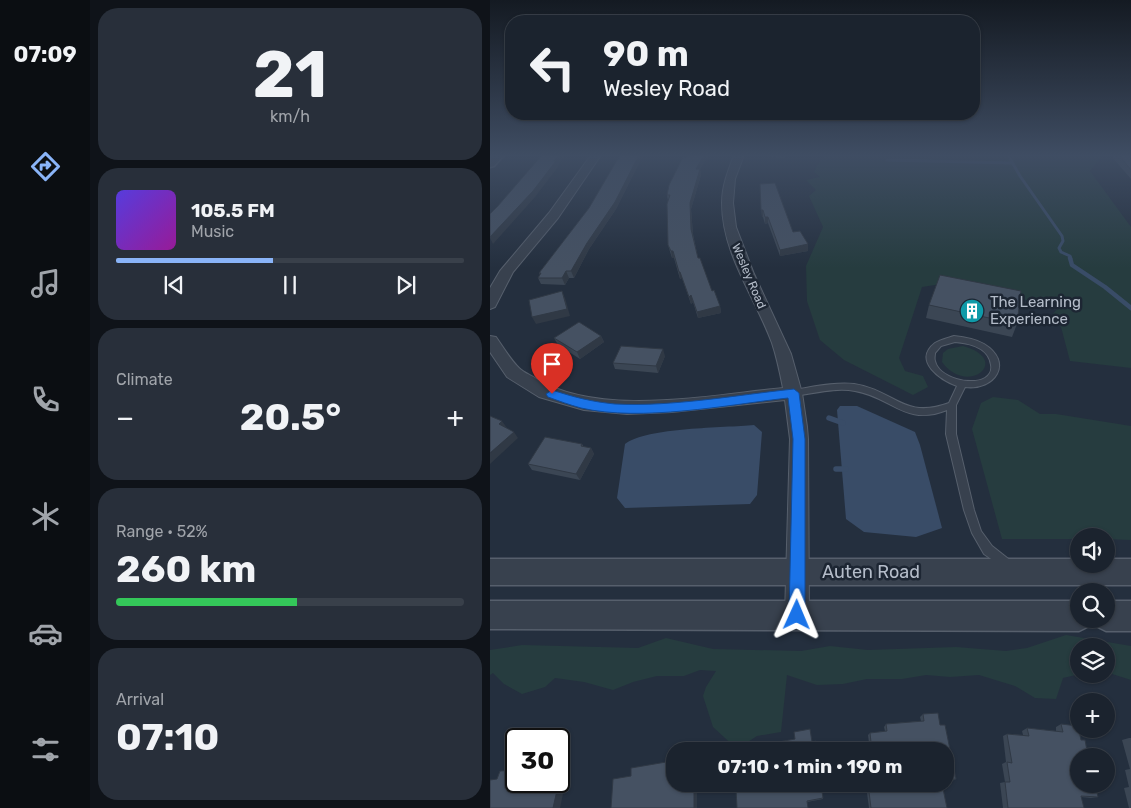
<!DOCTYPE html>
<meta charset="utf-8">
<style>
:root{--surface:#1b232e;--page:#282f3a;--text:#f1f3f6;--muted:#a0a4aa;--line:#39404a;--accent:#8ab4f8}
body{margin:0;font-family:Rubik,sans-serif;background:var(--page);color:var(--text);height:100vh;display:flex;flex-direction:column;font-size:19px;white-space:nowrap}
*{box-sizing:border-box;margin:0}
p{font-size:16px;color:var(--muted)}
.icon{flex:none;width:28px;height:28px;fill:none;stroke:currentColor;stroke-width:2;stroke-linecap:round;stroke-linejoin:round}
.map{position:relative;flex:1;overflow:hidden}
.panel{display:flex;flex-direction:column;gap:8px;padding:8px;background:#0f1319;width:400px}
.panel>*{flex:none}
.guide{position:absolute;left:15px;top:15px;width:475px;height:105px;border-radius:20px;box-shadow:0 1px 4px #0004,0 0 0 1px var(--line);background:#1b232e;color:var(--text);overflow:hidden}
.tools{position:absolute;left:580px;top:528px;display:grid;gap:10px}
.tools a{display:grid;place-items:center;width:45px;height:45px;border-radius:50%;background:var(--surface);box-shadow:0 1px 4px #0004,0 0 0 1px var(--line);font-size:25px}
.speed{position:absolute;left:15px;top:728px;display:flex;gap:10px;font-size:25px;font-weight:700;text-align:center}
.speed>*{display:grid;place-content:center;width:65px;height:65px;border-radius:50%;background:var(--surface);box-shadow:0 1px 4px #0004,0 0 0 1px var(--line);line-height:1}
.speed .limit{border:2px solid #111;border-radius:8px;background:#fff;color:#111}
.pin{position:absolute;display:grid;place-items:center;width:42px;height:42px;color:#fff;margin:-51px -21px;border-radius:50% 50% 50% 0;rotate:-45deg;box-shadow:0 0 5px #0007}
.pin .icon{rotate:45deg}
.me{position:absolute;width:55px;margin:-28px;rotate:1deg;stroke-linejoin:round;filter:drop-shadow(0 0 4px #0008)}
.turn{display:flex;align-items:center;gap:18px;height:105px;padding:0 15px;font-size:22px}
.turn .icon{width:65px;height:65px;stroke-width:2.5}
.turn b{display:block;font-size:35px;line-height:42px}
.big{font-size:38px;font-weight:700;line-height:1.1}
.panel .widget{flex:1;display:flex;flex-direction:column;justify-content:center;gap:8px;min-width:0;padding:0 18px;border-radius:20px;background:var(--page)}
.panel .dial{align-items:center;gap:0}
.dial b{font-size:65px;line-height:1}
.song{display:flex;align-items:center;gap:15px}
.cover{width:60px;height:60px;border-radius:8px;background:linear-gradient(135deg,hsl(250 70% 55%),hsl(300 70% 35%))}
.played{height:5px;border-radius:2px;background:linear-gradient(90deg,var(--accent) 45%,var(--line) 45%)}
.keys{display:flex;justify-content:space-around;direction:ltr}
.heat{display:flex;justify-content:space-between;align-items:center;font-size:28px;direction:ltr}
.charge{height:8px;border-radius:4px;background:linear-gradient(90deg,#34c759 52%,var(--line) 0)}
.trip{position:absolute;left:176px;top:742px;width:288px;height:50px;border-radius:20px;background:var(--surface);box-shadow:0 1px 4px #0004,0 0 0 1px var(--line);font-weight:700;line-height:50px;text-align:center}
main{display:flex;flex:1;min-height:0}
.menu{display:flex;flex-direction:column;width:90px;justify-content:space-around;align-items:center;background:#0b0e12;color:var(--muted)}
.menu .icon{width:35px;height:35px}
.menu .current{color:var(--accent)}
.menu b{font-size:22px;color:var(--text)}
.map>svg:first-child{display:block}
.green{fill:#263c3f}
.water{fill:#394c67}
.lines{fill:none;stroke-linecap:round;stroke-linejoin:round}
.stream-far2{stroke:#394c67;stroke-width:3}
.stream-far1{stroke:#394c67;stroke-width:4.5}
.stream{stroke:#394c67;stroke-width:5.5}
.service-casing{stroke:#565f6c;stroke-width:2}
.minor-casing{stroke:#565f6c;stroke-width:2}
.tertiary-casing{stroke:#565f6c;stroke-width:3}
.service{fill:#38414e;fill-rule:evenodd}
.minor{fill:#38414e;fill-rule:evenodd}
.tertiary{fill:#38414e;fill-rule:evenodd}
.wall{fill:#3b4654}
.shaded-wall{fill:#303945}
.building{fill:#455162;stroke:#303945}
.route{fill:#1a73e8;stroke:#114b97}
.labels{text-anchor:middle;stroke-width:5;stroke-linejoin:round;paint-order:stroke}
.far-street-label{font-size:12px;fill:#b4bcc9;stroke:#1d2633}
.poi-label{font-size:15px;fill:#b4bcc9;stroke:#1d2633;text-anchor:start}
.near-street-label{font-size:18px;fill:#b4bcc9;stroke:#1d2633}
</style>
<main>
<nav class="menu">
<b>07:09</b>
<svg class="icon current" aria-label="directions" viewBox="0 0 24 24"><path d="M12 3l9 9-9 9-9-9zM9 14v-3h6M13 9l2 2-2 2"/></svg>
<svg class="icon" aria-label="music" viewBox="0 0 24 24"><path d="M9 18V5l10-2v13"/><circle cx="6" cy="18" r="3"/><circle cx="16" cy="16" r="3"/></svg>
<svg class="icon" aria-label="phone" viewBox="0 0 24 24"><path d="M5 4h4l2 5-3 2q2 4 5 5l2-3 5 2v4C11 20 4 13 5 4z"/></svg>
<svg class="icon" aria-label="climate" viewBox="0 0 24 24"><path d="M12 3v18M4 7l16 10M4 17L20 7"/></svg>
<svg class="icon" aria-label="car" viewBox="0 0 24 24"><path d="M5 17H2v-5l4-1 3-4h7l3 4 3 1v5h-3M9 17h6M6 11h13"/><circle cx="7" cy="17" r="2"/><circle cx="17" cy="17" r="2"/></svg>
<svg class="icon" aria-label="filters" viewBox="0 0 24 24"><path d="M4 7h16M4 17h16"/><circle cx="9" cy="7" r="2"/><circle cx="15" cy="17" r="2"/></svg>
</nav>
<section class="panel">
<div class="widget dial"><b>21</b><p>km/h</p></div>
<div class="widget">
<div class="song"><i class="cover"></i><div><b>105.5 FM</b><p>Music</p></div></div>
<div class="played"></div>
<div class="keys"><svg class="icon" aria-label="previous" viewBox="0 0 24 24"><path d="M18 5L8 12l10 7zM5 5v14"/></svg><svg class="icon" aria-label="pause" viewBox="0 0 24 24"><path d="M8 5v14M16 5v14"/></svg><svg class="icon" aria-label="next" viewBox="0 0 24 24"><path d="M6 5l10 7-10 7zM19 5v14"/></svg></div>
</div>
<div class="widget"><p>Climate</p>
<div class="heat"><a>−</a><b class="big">20.5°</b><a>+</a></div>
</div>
<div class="widget"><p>Range · 52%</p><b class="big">260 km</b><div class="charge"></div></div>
<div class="widget"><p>Arrival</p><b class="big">07:10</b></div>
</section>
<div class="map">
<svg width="641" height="808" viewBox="0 0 641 808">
<rect width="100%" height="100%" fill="#242f3e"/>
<g class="green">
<path d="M 333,155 L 613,155 L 600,171 L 641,227 L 641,368 L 580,361 L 571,327 L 561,316 L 568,308 L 464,282 L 432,287 L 409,358 L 415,371 L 433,376 L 438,387 L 423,395 L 354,360 L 330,340 L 317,301 L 316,266 L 333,227 L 319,196 L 326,190 L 316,180 L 330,177 L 324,172 Z"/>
<path d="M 473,346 C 523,360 477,397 452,362 L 453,353 L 458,349 Z"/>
<path d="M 503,397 L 528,400 L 550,414 L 566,414 L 641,426 L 641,540 L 616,539 L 616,536 L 589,536 L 589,539 L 512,539 L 482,429 L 491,403 Z"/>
<path d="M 576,635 L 641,646 L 641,680 L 616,672 L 616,646 L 589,646 L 589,674 L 590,674 L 573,678 L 566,699 L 545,698 L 525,686 L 489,675 L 460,677 L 436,675 L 412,679 L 377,679 L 353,684 L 327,685 L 297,675 L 291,732 L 267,736 L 247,749 L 223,727 L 213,696 L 216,687 L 226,671 L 210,670 L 194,676 L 167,676 L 143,682 L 123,690 L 94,682 L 65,678 L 55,687 L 32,694 L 14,684 L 3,673 L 0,675 L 0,650 L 32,645 L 148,648 L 176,638 L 223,649 L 311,651 L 340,646 L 378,650 L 466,647 L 516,651 L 537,648 Z"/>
</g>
<g class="water">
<path d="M 350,406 L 367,406 L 425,432 L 430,445 L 452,528 L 426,537 L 374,532 L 356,519 L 347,410 Z"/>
<path d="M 264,425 L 272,432 L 267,495 L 260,504 L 135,508 L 127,498 L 135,444 C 157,427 235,428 264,425 Z"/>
</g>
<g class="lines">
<g class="stream-far2">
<path d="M 518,155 L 530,176 L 572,236 L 573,241 L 569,248 L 571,252 L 580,256 L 581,259"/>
<path d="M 397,160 L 522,163"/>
</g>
<path class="stream-far1" d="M 580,258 L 582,265 L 615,287 L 641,308"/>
<g class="stream">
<path d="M 339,418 L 353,423"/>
<path d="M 346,469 L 356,469"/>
</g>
<g class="service-casing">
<path id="service" d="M 464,336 C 474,337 485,339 494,344 C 524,362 505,391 475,387 L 466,405 L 466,434 L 484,510 L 491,531 L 502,546 L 521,561 L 523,565 L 521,569 L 517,570 L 494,554 L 482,533 L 474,510 L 456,434 L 457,410 C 415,427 402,397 365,391 C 345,387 323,394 303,396 L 299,393 L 303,390 C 323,387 344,382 364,384 C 405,390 413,420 459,403 L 467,386 C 451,380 422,361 445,343 C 450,340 458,338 464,336 ZM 465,342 C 478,343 499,347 501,365 C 502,370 500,375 495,378 C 481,386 449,378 445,361 C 444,358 445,356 445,353 L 451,346 Z"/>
</g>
<g class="minor-casing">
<g id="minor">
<path d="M 101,155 L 111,155 L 68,218 L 23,272 L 5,307 L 0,309 L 0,288 L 10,271 L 59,213 Z"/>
<path d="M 244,155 L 254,155 L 245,179 L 243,203 L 246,227 L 264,274 L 301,354 L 312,393 L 317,427 L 318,439 L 319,615 L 315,623 L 307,627 L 299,623 L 295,615 L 300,439 L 295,400 L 182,412 L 137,414 L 94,410 L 49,397 L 17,377 L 0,352 L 0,336 L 6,337 C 13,347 20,359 29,368 C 33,372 40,375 45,378 C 110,418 220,395 293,388 C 290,373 287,358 282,343 C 265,297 232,254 232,203 C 232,186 238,171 244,155 Z"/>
</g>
</g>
<g class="tertiary-casing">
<g id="tertiary">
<path d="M 1,155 L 14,155 L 4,166 L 0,167 Z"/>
<path d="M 0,559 L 589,559 L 589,564 L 616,564 L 616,559 L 641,559 L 641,585 L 0,585 Z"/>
<path d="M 0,601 L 589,601 L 589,619 L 602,619 L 599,626 L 589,631 L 0,629 Z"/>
<path d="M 616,601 L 641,601 L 641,631 L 616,631 L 606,626 L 603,619 L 616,619 Z"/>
</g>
</g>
<use href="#service" class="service"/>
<use href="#minor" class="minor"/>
<use href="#tertiary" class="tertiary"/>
</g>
<g class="wall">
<path d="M 130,155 L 153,155 L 126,209 L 99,249 L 84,278 L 79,278 L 75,285 L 51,284 L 48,278 L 50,275 L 49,273 L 99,208 Z"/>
<path d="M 198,155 L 219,155 L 210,169 L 211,175 L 201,209 L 203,234 L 208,258 L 222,291 L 230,306 L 231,313 L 208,318 L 203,302 L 201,304 L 192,278 L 190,279 L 184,258 L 182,258 L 178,245 L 178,201 L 177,195 Z"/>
<path d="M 275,155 L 295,155 L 294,158 L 275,156 Z"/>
<path d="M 623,155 L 641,155 L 641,179 L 623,158 Z"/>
<path d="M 270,184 L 303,232 L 318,244 L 318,251 L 290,256 L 278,223 L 275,224 L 273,217 L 272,217 Z"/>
<path d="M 439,305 L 527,324 L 522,337 L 436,318 Z"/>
<path d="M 111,336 L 114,342 L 90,359 L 68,345 L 64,338 Z"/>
<path d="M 175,356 L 168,373 L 125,369 L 123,363 Z"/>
<path d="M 92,444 L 94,447 L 101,448 L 104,454 L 90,480 L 42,470 L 38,464 Z"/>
<path d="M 433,714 L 450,725 L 466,779 L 462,781 L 455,781 L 455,751 L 380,751 L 378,735 L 380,733 L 395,731 L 394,727 L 396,724 L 431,721 L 430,717 Z"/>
<path d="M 571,724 L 591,740 L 608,797 L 601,798 L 591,797 L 594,808 L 513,808 L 510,783 L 515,782 L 512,764 L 516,762 L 513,736 L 517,734 L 533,735 L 532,731 L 537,728 L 566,731 L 566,727 Z"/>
<path d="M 639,738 L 641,738 L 641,808 L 639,808 L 634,788 L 639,787 L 635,770 L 640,769 L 632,740 Z"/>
<path d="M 377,784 L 452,784 L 457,808 L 379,808 L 376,785 Z"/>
<path d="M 251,788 L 333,798 L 333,799 L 317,802 Z"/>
</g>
<g class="shaded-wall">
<path d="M 69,155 L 76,155 L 68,165 L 68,167 L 45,197 L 3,244 L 0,238 L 0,237 Z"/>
<path d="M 149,155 L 153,155 L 126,209 L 99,249 L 84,278 L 81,271 L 97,243 Z"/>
<path d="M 214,155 L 219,155 L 210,169 L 211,175 L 201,209 L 203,236 L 201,229 L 200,203 L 206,169 Z"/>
<path d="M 271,210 L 273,210 L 273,217 L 272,217 Z"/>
<path d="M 275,217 L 278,217 L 278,223 L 275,224 Z"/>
<path d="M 318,244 L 318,251 L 290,256 L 290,250 Z"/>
<path d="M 181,251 L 183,251 L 184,258 L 182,258 Z"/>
<path d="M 76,271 L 79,278 L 75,285 L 72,278 Z"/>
<path d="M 189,272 L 190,272 L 192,278 L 190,279 Z"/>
<path d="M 72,291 L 75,298 L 80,316 L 46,324 L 42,317 Z"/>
<path d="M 201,295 L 203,302 L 201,304 L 199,297 Z"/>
<path d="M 230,306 L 231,313 L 208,318 L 207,312 Z"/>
<path d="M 111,336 L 114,342 L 90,359 L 87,352 Z"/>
<path d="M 173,349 L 175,356 L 168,373 L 166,366 Z"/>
<path d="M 12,421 L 17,428 L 9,424 Z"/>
<path d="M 24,432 L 28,438 L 0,464 L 0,453 Z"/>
<path d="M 101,448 L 104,454 L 90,480 L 86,474 Z"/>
<path d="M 69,759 L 75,761 L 72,774 L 77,775 L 70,808 L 63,808 L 69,774 Z"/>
<rect x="204" y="784" width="3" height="24"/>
</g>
<g class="building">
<path d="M 52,155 L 69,155 L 64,161 L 66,161 L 43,191 L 0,237 L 0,214 L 7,207 Z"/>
<path d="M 130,155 L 149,155 L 125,202 L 97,243 L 81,271 L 76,271 L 72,278 L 48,278 L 51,273 L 49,273 L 99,208 Z"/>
<path d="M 198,155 L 214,155 L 206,169 L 210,169 L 200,203 L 201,229 L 208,258 L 210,258 L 222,291 L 224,290 L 230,306 L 207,312 L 201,295 L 199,297 L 190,272 L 189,272 L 183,251 L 181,251 L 178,245 L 177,204 L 180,195 L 177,195 L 179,185 L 193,157 L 196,158 Z"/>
<path d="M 629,155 L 641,155 L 641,170 Z"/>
<path d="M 285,183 L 303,232 L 310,231 L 318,244 L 290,250 L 278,217 L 275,217 L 273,210 L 271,210 L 270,184 Z"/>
<path d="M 450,275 L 531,291 L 527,324 L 439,305 Z"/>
<path d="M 72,291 L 77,309 L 42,317 L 39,300 Z"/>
<path d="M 89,322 L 111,336 L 87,352 L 64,338 Z"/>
<path d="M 131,346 L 173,349 L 166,366 L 123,363 Z"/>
<path d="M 0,416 L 12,421 L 9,424 L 24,432 L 0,453 Z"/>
<path d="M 55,437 L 92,444 L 91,446 L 101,448 L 86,474 L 38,464 Z"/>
<path d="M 448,713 L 450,725 L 455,725 L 466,779 L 455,780 L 455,751 L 382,751 L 380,733 L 397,731 L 396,724 L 434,721 L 433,714 Z"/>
<path d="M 571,724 L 588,726 L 591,740 L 595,740 L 598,756 L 589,756 L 589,784 L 605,784 L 608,797 L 591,796 L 594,808 L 518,808 L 515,782 L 520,782 L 517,762 L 522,763 L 517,734 L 539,736 L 537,728 L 573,732 Z"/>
<path d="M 320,729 L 322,742 L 326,741 L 327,751 L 266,751 L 266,746 L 305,739 L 304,732 Z"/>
<path d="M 185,753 L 185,784 L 204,784 L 204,808 L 121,808 L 123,779 L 141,776 L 141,768 L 182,761 L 182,754 Z"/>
<path d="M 26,770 L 26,781 L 69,781 L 69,773 L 71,773 L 63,808 L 0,808 L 0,780 L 7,779 L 10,771 Z"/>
<path d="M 251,784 L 331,784 L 333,798 L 317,801 L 318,808 L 247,808 L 246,789 L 251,788 Z"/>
<path d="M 378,784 L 452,784 L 457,808 L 381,808 Z"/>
</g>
<linearGradient id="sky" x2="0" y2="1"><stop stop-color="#141a22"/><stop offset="0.58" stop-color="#3f4d63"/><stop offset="1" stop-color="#3f4d63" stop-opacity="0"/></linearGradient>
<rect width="641" height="268" fill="url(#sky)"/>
<path class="route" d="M 304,389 L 309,393 L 315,439 L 315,615 L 312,621 L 307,623 L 302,621 L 299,615 L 303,439 L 298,398 C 236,405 152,422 91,408 C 80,405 69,401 58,397 L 56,394 L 62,390 C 83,397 103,402 125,404 C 183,407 246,395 304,389 Z"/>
<defs>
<g id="building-disc" transform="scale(1.25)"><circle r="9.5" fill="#0f9aa8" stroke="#1d2633"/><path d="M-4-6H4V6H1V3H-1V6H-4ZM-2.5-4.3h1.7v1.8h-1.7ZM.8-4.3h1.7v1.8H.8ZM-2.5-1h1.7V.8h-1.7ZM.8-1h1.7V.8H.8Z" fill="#fff"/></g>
</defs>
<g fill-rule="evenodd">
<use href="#building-disc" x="482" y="311"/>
</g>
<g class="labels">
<g class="far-street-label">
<text transform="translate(259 276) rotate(67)" y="4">Wesley Road</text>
</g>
<g class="poi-label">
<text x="500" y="307">The Learning<tspan x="500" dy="17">Experience</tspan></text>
</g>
<g class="near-street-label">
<text x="381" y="578">Auten Road</text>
</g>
</g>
</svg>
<div class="tools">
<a><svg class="icon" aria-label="sound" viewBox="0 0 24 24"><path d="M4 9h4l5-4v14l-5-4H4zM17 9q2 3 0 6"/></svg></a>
<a><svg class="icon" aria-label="search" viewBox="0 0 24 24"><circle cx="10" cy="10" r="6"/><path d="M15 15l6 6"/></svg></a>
<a><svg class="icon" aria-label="layers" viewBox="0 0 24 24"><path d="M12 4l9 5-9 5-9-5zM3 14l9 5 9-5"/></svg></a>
<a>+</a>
<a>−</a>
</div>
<div class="speed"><div class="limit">30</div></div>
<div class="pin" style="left:62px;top:394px;background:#d93025"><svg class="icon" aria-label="arrive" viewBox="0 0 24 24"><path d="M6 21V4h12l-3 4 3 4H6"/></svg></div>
<svg class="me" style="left:307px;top:615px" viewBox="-20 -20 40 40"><path d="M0-17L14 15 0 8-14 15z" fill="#1a73e8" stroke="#fff" stroke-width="4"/></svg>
<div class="trip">07:10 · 1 min · 190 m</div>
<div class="guide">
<div class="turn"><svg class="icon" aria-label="left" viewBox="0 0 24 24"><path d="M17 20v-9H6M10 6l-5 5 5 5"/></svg><div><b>90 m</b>Wesley Road</div></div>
</div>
</div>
</main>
